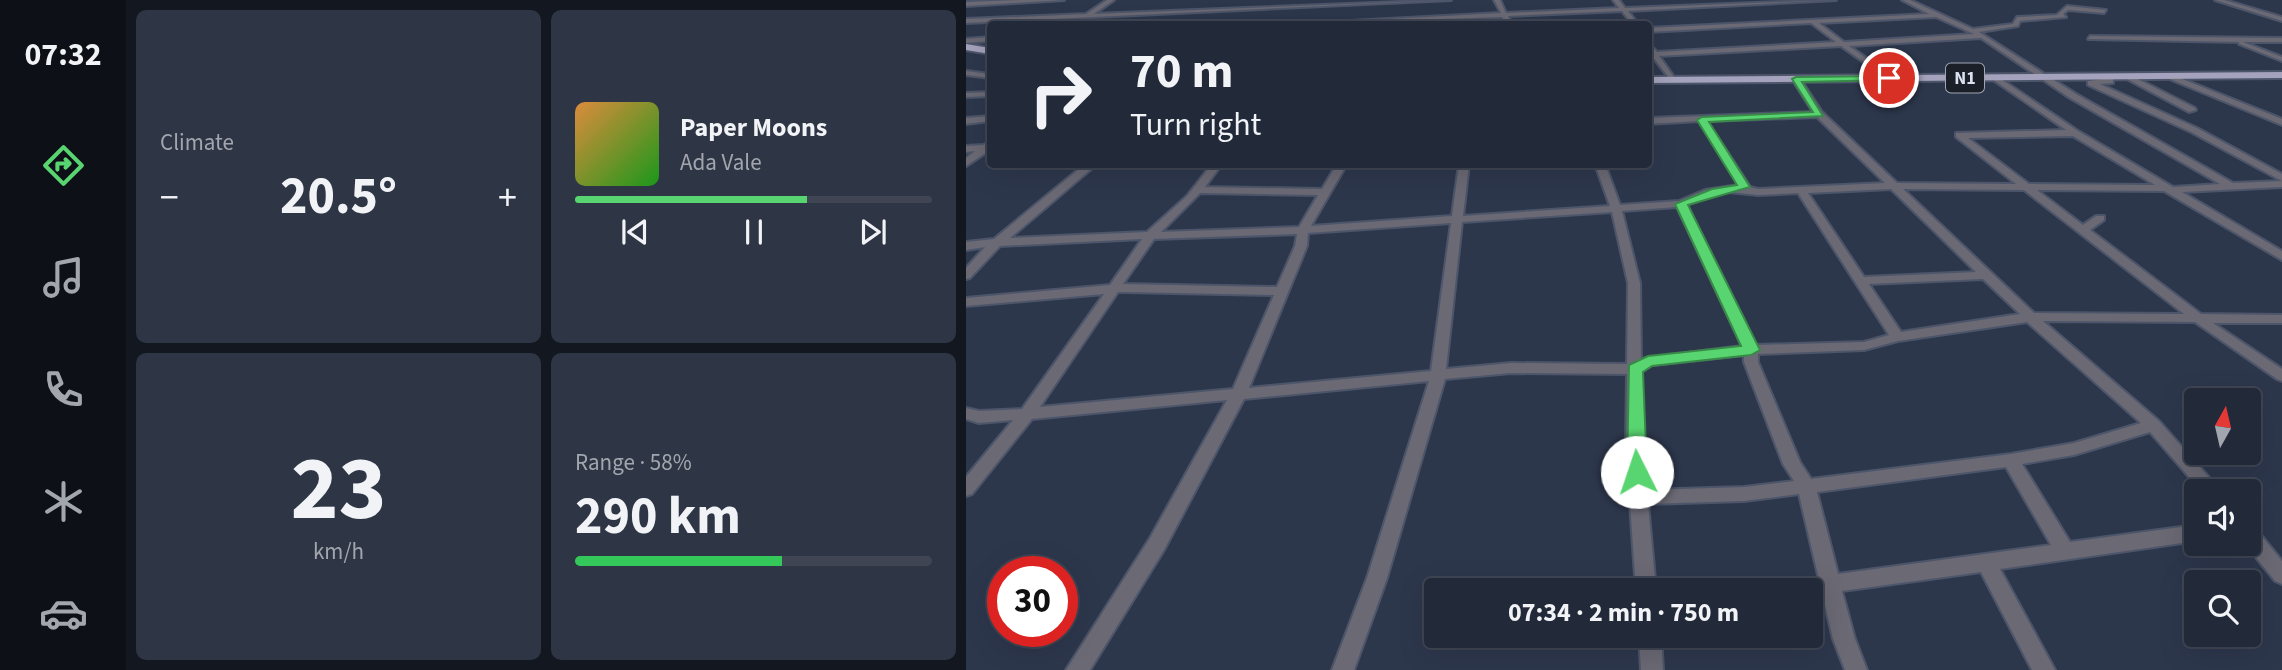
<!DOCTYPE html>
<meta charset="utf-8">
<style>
:root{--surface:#222939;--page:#2e3544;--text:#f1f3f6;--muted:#a2a6ae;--line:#3f4553;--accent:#58d570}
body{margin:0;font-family:"Source Sans 3",sans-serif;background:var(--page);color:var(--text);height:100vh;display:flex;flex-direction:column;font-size:26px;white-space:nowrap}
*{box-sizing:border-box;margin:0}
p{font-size:23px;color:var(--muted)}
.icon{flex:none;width:38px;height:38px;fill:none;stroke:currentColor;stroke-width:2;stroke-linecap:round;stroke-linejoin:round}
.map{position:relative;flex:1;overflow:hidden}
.sheet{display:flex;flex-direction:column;gap:10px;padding:10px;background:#13171f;width:840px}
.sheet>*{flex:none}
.top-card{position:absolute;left:21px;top:21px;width:665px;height:147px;border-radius:7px;box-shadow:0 7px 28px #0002,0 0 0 2px var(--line);background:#222939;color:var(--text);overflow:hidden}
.needle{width:46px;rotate:8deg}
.buttons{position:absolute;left:1218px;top:388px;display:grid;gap:14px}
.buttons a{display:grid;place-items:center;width:77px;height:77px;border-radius:7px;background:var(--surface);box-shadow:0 7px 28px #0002,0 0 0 2px var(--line);font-size:35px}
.speed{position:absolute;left:21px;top:556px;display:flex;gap:14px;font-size:35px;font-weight:700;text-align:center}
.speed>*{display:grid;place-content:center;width:91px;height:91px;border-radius:50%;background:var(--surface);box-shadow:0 7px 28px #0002,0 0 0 2px var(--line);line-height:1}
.speed .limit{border:10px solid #d22;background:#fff;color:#111}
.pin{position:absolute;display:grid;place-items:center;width:60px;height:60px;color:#fff;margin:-30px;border:4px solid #fff;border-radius:50%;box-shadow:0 2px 7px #0007}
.me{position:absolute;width:77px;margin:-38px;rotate:356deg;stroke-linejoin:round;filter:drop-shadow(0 0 5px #0008)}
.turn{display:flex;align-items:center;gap:24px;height:147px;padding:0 28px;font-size:32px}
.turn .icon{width:91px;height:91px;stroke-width:2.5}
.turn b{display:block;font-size:49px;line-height:60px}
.big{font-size:52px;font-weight:700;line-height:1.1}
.sheet .tile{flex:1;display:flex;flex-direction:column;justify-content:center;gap:10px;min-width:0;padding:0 24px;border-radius:10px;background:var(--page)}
.sheet .dial{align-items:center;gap:0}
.dial b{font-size:91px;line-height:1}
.song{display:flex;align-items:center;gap:21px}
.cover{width:84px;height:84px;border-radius:10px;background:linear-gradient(135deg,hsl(30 70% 55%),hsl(120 70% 35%))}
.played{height:7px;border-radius:4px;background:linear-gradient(90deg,var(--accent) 65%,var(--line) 65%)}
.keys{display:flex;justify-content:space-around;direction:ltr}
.heat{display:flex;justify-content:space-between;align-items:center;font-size:38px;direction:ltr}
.charge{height:10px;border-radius:5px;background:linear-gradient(90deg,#34c759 58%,var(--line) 0)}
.sheet .tiles{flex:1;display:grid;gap:10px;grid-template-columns:repeat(2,1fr)}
.trip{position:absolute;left:458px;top:578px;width:399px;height:70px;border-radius:7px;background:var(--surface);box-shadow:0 7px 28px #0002,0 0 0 2px var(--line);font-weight:700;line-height:70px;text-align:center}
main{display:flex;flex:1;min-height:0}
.tab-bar{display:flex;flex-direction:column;width:126px;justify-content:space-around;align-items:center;background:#0e1017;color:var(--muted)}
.tab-bar .icon{width:49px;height:49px}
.tab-bar .active{color:var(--accent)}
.tab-bar b{font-size:32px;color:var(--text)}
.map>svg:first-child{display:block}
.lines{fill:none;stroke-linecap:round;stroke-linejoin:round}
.minor-casing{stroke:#4c5569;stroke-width:4}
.trunk-casing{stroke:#4c5569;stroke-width:4}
.minor{fill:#6a6974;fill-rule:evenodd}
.trunk{fill:#a4a2bc;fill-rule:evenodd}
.route{fill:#58d570;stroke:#398a49;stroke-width:2}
.labels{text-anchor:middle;stroke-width:7;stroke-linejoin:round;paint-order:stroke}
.shield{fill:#1a1f28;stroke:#a0a6b3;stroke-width:2}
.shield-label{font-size:18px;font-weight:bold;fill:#dae0ee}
</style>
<main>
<nav class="tab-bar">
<b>07:32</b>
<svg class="icon active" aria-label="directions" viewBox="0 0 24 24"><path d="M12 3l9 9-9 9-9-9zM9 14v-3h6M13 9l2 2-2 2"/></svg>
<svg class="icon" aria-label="music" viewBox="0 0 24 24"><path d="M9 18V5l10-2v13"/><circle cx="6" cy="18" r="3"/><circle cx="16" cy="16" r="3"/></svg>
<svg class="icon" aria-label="phone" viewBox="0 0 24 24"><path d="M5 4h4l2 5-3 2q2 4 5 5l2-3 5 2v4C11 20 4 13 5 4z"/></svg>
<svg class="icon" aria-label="climate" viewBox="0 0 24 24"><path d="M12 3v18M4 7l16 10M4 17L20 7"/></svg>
<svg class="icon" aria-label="car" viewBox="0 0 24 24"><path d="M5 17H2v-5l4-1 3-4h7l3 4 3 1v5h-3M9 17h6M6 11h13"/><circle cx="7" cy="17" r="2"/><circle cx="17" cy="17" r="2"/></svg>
</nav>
<section class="sheet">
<div class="tiles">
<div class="tile"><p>Climate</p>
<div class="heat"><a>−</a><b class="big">20.5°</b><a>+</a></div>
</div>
<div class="tile">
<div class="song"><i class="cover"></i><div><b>Paper Moons</b><p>Ada Vale</p></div></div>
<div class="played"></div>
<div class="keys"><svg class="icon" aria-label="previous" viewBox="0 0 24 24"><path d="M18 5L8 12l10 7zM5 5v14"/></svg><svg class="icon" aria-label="pause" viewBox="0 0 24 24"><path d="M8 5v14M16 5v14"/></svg><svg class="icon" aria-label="next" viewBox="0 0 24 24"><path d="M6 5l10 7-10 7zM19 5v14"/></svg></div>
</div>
<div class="tile dial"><b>23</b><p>km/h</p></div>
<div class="tile"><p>Range · 58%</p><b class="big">290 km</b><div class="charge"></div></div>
</div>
</section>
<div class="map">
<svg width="1316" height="670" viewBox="0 0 1316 670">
<rect width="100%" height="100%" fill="#2d374c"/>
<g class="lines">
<g class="minor-casing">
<g id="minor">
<path d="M 55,0 L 98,0 L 0,6 L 0,2 Z"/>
<path d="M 141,0 L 148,0 L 128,14 L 485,0 L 0,23 L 0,19 L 120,14 Z"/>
<path d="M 528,0 L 534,0 L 540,13 L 653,8 L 647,0 L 653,0 L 659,8 L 870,0 L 662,11 L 672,24 L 666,24 L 656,11 L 542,16 L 546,24 L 540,24 L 536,17 L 328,24 L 535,13 Z"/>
<path d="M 936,0 L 944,0 L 1007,29 L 1047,24 L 1051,17 L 1091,15 L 1101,6 L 1140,10 L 1138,13 L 1102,10 L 1097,14 L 1100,17 L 1054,21 L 1052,26 L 1013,32 L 1110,94 L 1267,183 L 1316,181 L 1225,132 L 1122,85 L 1122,81 L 1137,79 L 1136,75 L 1142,75 L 1147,79 L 1147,83 L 1134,84 L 1231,128 L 1316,174 L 1316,187 L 1216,192 L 1316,251 L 1316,260 L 1198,191 L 1071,190 L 1117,225 L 1130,216 L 1138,216 L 1138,220 L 1124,230 L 1235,314 L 1316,315 L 1316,323 L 1247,323 L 1316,369 L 1316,381 L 1311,379 L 1229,322 L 1077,321 L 1193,421 L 1256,492 L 1236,492 L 1184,432 L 1108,455 L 1056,464 L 1104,542 L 1230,525 L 1230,541 L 1034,569 L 1089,670 L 1066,670 L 1015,572 L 876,591 L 889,639 L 901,670 L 879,670 L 867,639 L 833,494 L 778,501 L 682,504 L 690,590 L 670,590 L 660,446 L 661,374 L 545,373 L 479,379 L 421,578 L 388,670 L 366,670 L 401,578 L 463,381 L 278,399 L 198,550 L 124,670 L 100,670 L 184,538 L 261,400 L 66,419 L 6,494 L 0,496 L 0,477 L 47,420 L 13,423 L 0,419 L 0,408 L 13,411 L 56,409 L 138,294 L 0,306 L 0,298 L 144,285 L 176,239 L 34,246 L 4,278 L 0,279 L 0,268 L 19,247 L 0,250 L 0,242 L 28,239 L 119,164 L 131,164 L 44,238 L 181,232 L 221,196 L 246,164 L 256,164 L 239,187 L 356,189 L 371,164 L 381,164 L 345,226 L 486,216 L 493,164 L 503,164 L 497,216 L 644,206 L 629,164 L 639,164 L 654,205 L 713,201 L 739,190 L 773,185 L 733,121 L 682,124 L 682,118 L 847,112 L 826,79 L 830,77 L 833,77 L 856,112 L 931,183 L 1050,184 L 990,137 L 990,133 L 1100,130 L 1026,79 L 1025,77 L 1029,75 L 1112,131 L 1207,187 L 1254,184 L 1104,98 L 1015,38 L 883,46 L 926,76 L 926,80 L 923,80 L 875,46 L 693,56 L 710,80 L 706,82 L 687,57 L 682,57 L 682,43 L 691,52 L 870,42 L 845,23 L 682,32 L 682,28 L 963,14 ZM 970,17 L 1008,34 L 878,42 L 853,23 ZM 851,117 L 919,183 L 792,189 L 784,187 L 741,121 ZM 1107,136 L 1189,185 L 1063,184 L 1002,138 ZM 925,189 L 1010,272 L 898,277 L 842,193 ZM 937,189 L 1058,190 L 1218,314 L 1068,313 ZM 763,192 L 792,195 L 832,193 L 923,335 L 898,342 L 790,345 L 721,205 L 746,195 ZM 234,193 L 352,195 L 333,227 L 195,232 ZM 711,207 L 776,346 L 675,359 L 674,283 L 656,211 ZM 646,212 L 662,283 L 661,364 L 545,363 L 480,369 L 496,222 ZM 485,223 L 465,371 L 283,388 L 341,246 L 342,233 ZM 331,234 L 329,246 L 311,287 L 157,284 L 188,239 ZM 1017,279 L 1054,314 L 935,332 L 903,284 ZM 152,292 L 158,292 L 308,295 L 267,389 L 74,407 ZM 1061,322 L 1175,423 L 1108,443 L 1045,454 L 845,479 L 834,462 L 792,362 L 792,354 L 898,350 L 932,341 ZM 778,355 L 778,362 L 817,464 L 828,481 L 778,487 L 681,490 L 676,446 L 675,372 L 686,365 ZM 1040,467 L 1085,545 L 872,574 L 851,492 Z"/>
<path d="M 1249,0 L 1258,0 L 1316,17 L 1316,21 Z"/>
<path d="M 1124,36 L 1316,38 L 1316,42 L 1277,42 L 1316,57 L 1316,61 L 1273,44 L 1273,42 L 1122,39 Z"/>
<path d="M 24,37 L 24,41 L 0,43 L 0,39 Z"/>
<path d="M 0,71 L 24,74 L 24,78 L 0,75 Z"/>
<path d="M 1162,74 L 1229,108 L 1230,110 L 1223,112 L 1159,78 L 1158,76 Z"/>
<path d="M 1204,74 L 1316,119 L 1316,125 L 1201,78 L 1200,76 Z"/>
<path d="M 24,92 L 24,96 L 0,97 L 0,93 Z"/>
<path d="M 24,116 L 24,121 L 0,124 L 0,118 Z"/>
<path d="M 24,142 L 24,150 L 0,166 L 0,158 L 9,151 L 0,152 L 0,146 L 17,145 Z"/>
<path d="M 1283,527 L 1290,529 L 1316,561 L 1316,584 L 1309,581 L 1279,544 L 1283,544 Z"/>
<path d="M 673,635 L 695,635 L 697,670 L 675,670 Z"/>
</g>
</g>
<g class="trunk-casing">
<g id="trunk">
<path d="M 0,44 L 24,48 L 24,54 L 0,50 Z"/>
<path d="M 1316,72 L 1316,78 L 682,83 L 682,77 Z"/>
</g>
</g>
<use href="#minor" class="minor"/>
<use href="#trunk" class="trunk"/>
</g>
<path class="route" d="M 923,76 L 926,80 L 836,82 L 857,116 L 743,122 L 784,187 L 722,205 L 794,350 L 785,355 L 686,366 L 677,372 L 681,472 L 678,477 L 664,477 L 661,472 L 663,365 L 682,356 L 775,346 L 709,204 L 746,189 L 771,185 L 731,120 L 736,117 L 847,112 L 826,79 L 830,77 Z"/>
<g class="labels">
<rect class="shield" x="980" y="63.5" width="38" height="29" rx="5"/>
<g class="shield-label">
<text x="999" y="84">N1</text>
</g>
</g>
</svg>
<div class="buttons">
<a><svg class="needle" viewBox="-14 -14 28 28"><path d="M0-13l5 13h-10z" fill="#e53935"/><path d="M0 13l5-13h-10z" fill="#a2a6ae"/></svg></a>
<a><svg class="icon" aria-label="sound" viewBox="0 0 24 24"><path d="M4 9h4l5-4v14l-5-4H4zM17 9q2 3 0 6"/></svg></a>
<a><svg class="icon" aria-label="search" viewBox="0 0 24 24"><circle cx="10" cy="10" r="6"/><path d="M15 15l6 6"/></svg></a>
</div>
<div class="speed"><div class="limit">30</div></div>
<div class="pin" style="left:923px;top:78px;background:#d93025"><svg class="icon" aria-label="arrive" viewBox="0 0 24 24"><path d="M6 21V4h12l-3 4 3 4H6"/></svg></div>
<svg class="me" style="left:671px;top:472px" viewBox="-20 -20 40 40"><circle r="19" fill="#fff"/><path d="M0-13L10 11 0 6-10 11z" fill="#58d570"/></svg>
<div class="trip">07:34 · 2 min · 750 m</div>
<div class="top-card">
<div class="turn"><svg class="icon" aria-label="right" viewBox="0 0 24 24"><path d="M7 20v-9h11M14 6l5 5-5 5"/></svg><div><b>70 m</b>Turn right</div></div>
</div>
</div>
</main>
